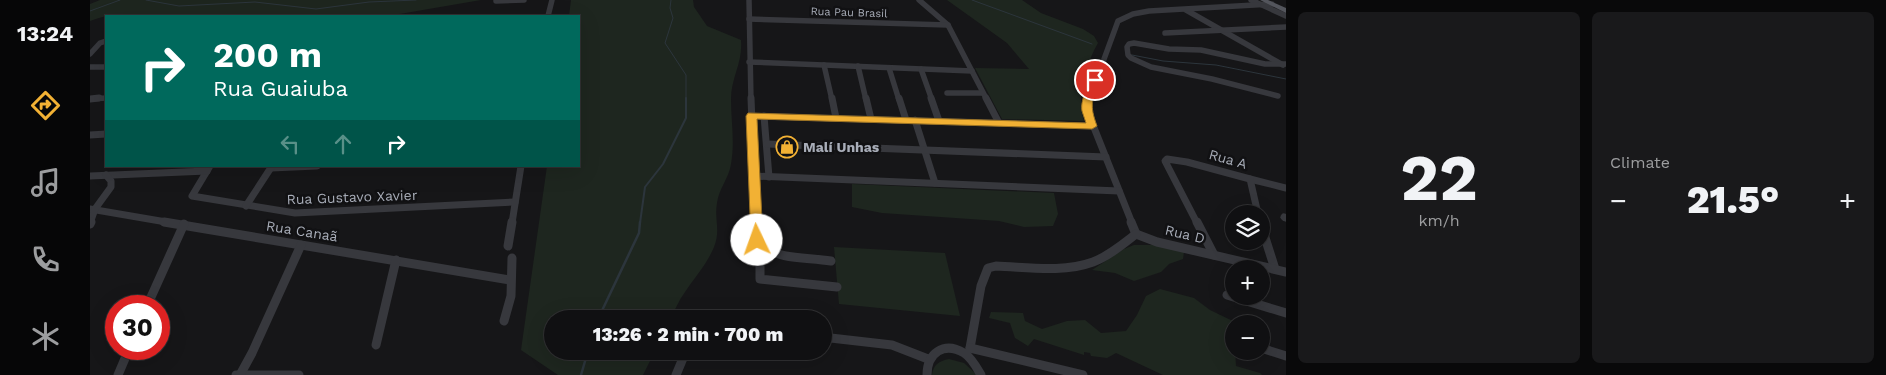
<!DOCTYPE html>
<meta charset="utf-8">
<style>
:root{--surface:#101012;--page:#19191b;--text:#f1f3f6;--muted:#9c9d9f;--line:#303032;--accent:#f2b134}
body{margin:0;font-family:"Work Sans",sans-serif;background:var(--page);color:var(--text);height:100vh;display:flex;flex-direction:column;font-size:19px;white-space:nowrap}
*{box-sizing:border-box;margin:0}
p{font-size:16px;color:var(--muted)}
.icon{flex:none;width:28px;height:28px;fill:none;stroke:currentColor;stroke-width:2;stroke-linecap:round;stroke-linejoin:round}
.map{position:relative;flex:1;overflow:hidden}
.panel{display:flex;flex-direction:column;gap:12px;padding:12px;background:#09090a;width:600px}
.panel>*{flex:none}
.guide{position:absolute;left:15px;top:15px;width:475px;height:152px;border-radius:0px;box-shadow:0 5px 20px #0002,0 0 0 1px var(--line);background:#00695c;color:#fff;overflow:hidden}
.controls{position:absolute;left:1135px;top:205px;display:grid;gap:10px}
.controls a{display:grid;place-items:center;width:45px;height:45px;border-radius:50%;background:var(--surface);box-shadow:0 5px 20px #0002,0 0 0 1px var(--line);font-size:25px}
.speed{position:absolute;left:15px;top:295px;display:flex;gap:10px;font-size:25px;font-weight:700;text-align:center}
.speed>*{display:grid;place-content:center;width:65px;height:65px;border-radius:50%;background:var(--surface);box-shadow:0 5px 20px #0002,0 0 0 1px var(--line);line-height:1}
.speed .limit{border:8px solid #d22;background:#fff;color:#111}
.pin{position:absolute;display:grid;place-items:center;width:42px;height:42px;color:#fff;margin:-21px;border:2px solid #fff;border-radius:50%;box-shadow:0 1px 5px #0007}
.me{position:absolute;width:55px;margin:-28px;rotate:357deg;stroke-linejoin:round;filter:drop-shadow(0 0 4px #0008)}
.turn{display:flex;align-items:center;gap:18px;height:105px;padding:0 25px;font-size:22px}
.turn .icon{width:65px;height:65px;stroke-width:2.5}
.turn b{display:block;font-size:35px;line-height:42px}
.lanes{display:flex;align-items:center;height:48px;padding:0 25px;background:#0003;justify-content:center;gap:25px;direction:ltr}
.lanes .off{opacity:.35}
.big{font-size:38px;font-weight:800;line-height:1.1}
.panel .widget{flex:1;display:flex;flex-direction:column;justify-content:center;gap:8px;min-width:0;padding:0 18px;border-radius:8px;background:var(--page)}
.panel .dial{align-items:center;gap:0}
.dial b{font-size:65px;line-height:1}
.heat{display:flex;justify-content:space-between;align-items:center;font-size:28px;direction:ltr}
.panel .tiles{flex:1;display:grid;gap:12px;grid-template-columns:repeat(2,1fr)}
.trip{position:absolute;left:454px;top:310px;width:288px;height:50px;border-radius:25px;background:var(--surface);box-shadow:0 5px 20px #0002,0 0 0 1px var(--line);font-weight:800;line-height:50px;text-align:center}
main{display:flex;flex:1;min-height:0}
.tabs{display:flex;flex-direction:column;width:90px;justify-content:space-around;align-items:center;background:#060607;color:var(--muted)}
.tabs .icon{width:35px;height:35px}
.tabs .on{color:var(--accent)}
.tabs b{font-size:22px;color:var(--text)}
.map>svg:first-child{display:block}
.green{fill:#1e261f}
.lines{fill:none;stroke-linecap:round;stroke-linejoin:round}
.stream-far2{stroke:#2c353c;stroke-width:1}
.stream-far1{stroke:#2c353c;stroke-width:2}
.stream{stroke:#2c353c;stroke-width:2.5}
.minor-far2{stroke:#37383d;stroke-width:5.5}
.minor-far1{stroke:#37383d;stroke-width:7}
.minor{stroke:#37383d;stroke-width:9}
.major{fill:#53555c;fill-rule:evenodd}
.route{fill:#f2b134;stroke:#9d7322}
.labels{text-anchor:middle;stroke-width:5;stroke-linejoin:round;paint-order:stroke}
.far-street-label{font-size:11px;fill:#a8adb8;stroke:#111113}
.poi-label{font-size:14px;font-weight:bold;fill:#a8adb8;stroke:#111113;text-anchor:start}
.street-label{font-size:14px;fill:#a8adb8;stroke:#111113}
</style>
<main>
<nav class="tabs">
<b>13:24</b>
<svg class="icon on" aria-label="directions" viewBox="0 0 24 24"><path d="M12 3l9 9-9 9-9-9zM9 14v-3h6M13 9l2 2-2 2"/></svg>
<svg class="icon" aria-label="music" viewBox="0 0 24 24"><path d="M9 18V5l10-2v13"/><circle cx="6" cy="18" r="3"/><circle cx="16" cy="16" r="3"/></svg>
<svg class="icon" aria-label="phone" viewBox="0 0 24 24"><path d="M5 4h4l2 5-3 2q2 4 5 5l2-3 5 2v4C11 20 4 13 5 4z"/></svg>
<svg class="icon" aria-label="climate" viewBox="0 0 24 24"><path d="M12 3v18M4 7l16 10M4 17L20 7"/></svg>
</nav>
<div class="map">
<svg width="1196" height="375" viewBox="0 0 1196 375">
<rect width="100%" height="100%" fill="#161618"/>
<g class="green">
<path d="M 10,0 L 391,0 L 298,16 L 60,16 C 40,13 19,13 0,21 L 0,4 Z"/>
<path d="M 481,0 L 603,0 L 604,7 L 617,26 L 651,40 C 653,63 641,77 641,99 C 641,121 645,142 641,164 C 639,178 629,188 627,203 C 624,220 631,230 624,247 C 617,264 605,277 595,292 C 589,300 585,310 580,319 L 462,319 L 462,351 L 565,351 L 553,375 L 468,375 L 431,350 L 457,166 L 489,166 L 489,16 L 479,16 Z"/>
<path d="M 857,0 L 932,0 L 951,13 L 993,29 L 1004,36 L 1008,43 C 995,66 986,96 994,121 L 912,119 L 885,68 L 939,69 L 917,43 Z"/>
<path d="M 762,184 L 964,193 L 968,214 L 963,226 L 934,227 L 909,221 L 792,213 L 762,207 Z"/>
<path d="M 1044,245 L 1065,245 L 1094,252 L 1093,259 L 1079,264 L 1071,272 L 1044,281 L 1025,273 L 1002,270 L 1034,249 Z"/>
<path d="M 744,247 L 855,253 L 870,316 L 749,304 Z"/>
<path d="M 1070,289 L 1104,298 L 1120,310 L 1149,324 L 1144,324 L 1144,351 L 1145,351 L 1146,366 L 1170,373 L 1172,375 L 1073,375 L 1026,353 L 1017,358 L 1001,356 L 1000,353 L 994,352 L 994,355 L 944,339 L 938,346 L 925,338 L 920,323 L 899,318 L 901,312 L 933,313 L 935,321 L 952,329 L 977,321 L 995,320 L 1011,333 L 1036,331 L 1047,315 L 1056,296 Z"/>
<path d="M 859,359 L 874,363 L 887,375 L 842,375 C 843,365 849,361 859,359 Z"/>
</g>
<g class="lines">
<g class="stream-far2">
<path d="M 56,0 L 89,6 L 165,2 L 226,9 L 279,2 L 326,0"/>
<path d="M 581,0 L 580,8 L 583,18 L 575,43 L 596,75 L 596,100"/>
<path d="M 882,0 L 1002,44"/>
<path d="M 0,11 L 30,0"/>
<path d="M 1042,55 L 1073,61 L 1126,65 L 1196,79"/>
</g>
<path class="stream-far1" d="M 550,223 L 555,187 L 573,164 L 596,118 L 596,98"/>
<g class="stream">
<path d="M 508,319 L 549,233 L 550,222"/>
<path d="M 491,375 L 498,351"/>
</g>
<g class="minor-far2">
<path d="M 659,0 L 661,100"/>
<path d="M 829,0 L 858,25 L 897,100"/>
<path d="M 1161,0 L 1196,16"/>
<path d="M 406,1 L 434,0"/>
<path d="M 1096,10 L 1193,65"/>
<path d="M 458,16 L 462,0"/>
<path d="M 659,19 L 858,25"/>
<path d="M 1075,33 L 1196,27"/>
<path d="M 0,54 L 10,43 L 16,41"/>
<path d="M 659,62 L 882,71"/>
<path d="M 734,65 L 742,100"/>
<path d="M 768,66 L 776,100"/>
<path d="M 0,67 L 16,67"/>
<path d="M 799,68 L 809,100"/>
<path d="M 831,69 L 842,100"/>
<path d="M 857,93 L 892,93"/>
<path d="M 1188,96 L 1122,79 L 1061,67 L 1041,58 L 1038,55 L 1037,47 L 1039,44 L 1044,43 L 1079,49 L 1111,50 L 1175,64 L 1196,64"/>
<path d="M 0,99 L 16,98"/>
<path d="M 999,100 L 1028,21 L 1043,14 L 1059,11 L 1182,4"/>
</g>
<g class="minor-far1">
<path d="M 661,98 L 666,223"/>
<path d="M 742,98 L 746,118"/>
<path d="M 776,98 L 781,119"/>
<path d="M 809,98 L 816,120"/>
<path d="M 841,98 L 849,121"/>
<path d="M 896,98 L 909,123"/>
<path d="M 999,98 L 997,110 L 1042,223"/>
<path d="M 0,99 L 9,98"/>
<path d="M 661,116 L 1002,126"/>
<path d="M 674,116 L 679,177"/>
<path d="M 825,120 L 845,183"/>
<path d="M 0,135 L 16,134"/>
<path d="M 677,144 L 1016,157"/>
<path d="M 120,166 L 102,196 L 205,213 L 425,202"/>
<path d="M 181,168 L 227,166"/>
<path d="M 0,176 L 117,171"/>
<path d="M 663,176 L 1029,191"/>
<path d="M 1160,179 L 1196,188"/>
<path d="M 156,206 L 182,166"/>
<path d="M 0,209 L 82,223"/>
<path d="M 1194,217 L 1196,218"/>
<path d="M 0,223 L 5,209 L 21,187 L 21,181 L 16,175"/>
<path d="M 422,223 L 431,166"/>
<path d="M 1107,223 L 1075,161 L 1077,159 L 1097,162 L 1160,179 L 1168,214"/>
</g>
<g class="minor">
<path d="M 74,222 L 420,280"/>
<path d="M 666,222 L 667,240 L 670,246 L 670,279 L 747,287"/>
<path d="M 1041,222 L 1046,234"/>
<path d="M 1107,222 L 1124,255"/>
<path d="M 0,224 L 1,222"/>
<path d="M 1171,225 L 1185,269"/>
<path d="M 1046,234 L 1067,242 L 1196,272"/>
<path d="M 418,246 L 422,222"/>
<path d="M 670,246 C 692,260 717,257 741,261"/>
<path d="M 1137,295 L 1196,313"/>
<path d="M 57,306 L 94,224"/>
<path d="M 414,321 L 421,296 L 422,258"/>
<path d="M 732,337 L 802,345 L 838,359"/>
<path d="M 286,345 L 306,260"/>
<path d="M 880,348 L 891,286 L 898,268 L 906,266 C 937,267 973,273 1003,262 C 1019,256 1033,244 1046,234"/>
<path d="M 880,348 L 993,375"/>
<path d="M 1171,348 L 1196,356"/>
<path d="M 28,375 L 39,349"/>
<path d="M 146,375 L 209,375"/>
<path d="M 150,375 L 162,353 L 211,245"/>
<path d="M 586,375 L 596,351"/>
<path d="M 837,375 C 837,353 854,341 874,353 C 882,358 887,368 891,375"/>
</g>
<path class="major" d="M 1170,0 L 1178,0 L 1196,8 L 1196,13 Z"/>
</g>
<path class="route" d="M 1005,77 L 1010,80 C 1002,101 999,104 1007,126 L 1002,129 L 667,119 L 673,240 L 671,243 L 663,243 L 661,240 L 656,116 L 658,113 L 996,123 C 995,119 993,115 992,111 C 990,102 998,80 1005,77 Z"/>
<defs>
<g id="shop-ring" transform="scale(1.125)"><circle r="9.5" fill="#111113" stroke="#f2b134" stroke-width="1.5"/><path d="M-5-2.5h2.3a2.7 3.5 0 0 1 5.4 0H5L5.5 6h-11ZM-1.5-2.5h3a1.5 2.3 0 0 0-3 0Z" fill="#f2b134"/></g>
</defs>
<g fill-rule="evenodd">
<use href="#shop-ring" x="697" y="147"/>
</g>
<g class="labels">
<g class="far-street-label">
<text transform="translate(759 12) rotate(2)" y="4">Rua Pau Brasil</text>
</g>
<g class="poi-label">
<text x="713" y="152">Malí Unhas</text>
</g>
<g class="street-label">
<text transform="translate(1138 159) rotate(16)" y="5">Rua A</text>
<text transform="translate(262 197) rotate(-2)" y="5">Rua Gustavo Xavier</text>
<text transform="translate(212 231) rotate(9)" y="5">Rua Canaã</text>
<text transform="translate(1095 234) rotate(13)" y="5">Rua D</text>
</g>
</g>
</svg>
<div class="controls">
<a><svg class="icon" aria-label="layers" viewBox="0 0 24 24"><path d="M12 4l9 5-9 5-9-5zM3 14l9 5 9-5"/></svg></a>
<a>+</a>
<a>−</a>
</div>
<div class="speed"><div class="limit">30</div></div>
<div class="pin" style="left:1005px;top:80px;background:#d93025"><svg class="icon" aria-label="arrive" viewBox="0 0 24 24"><path d="M6 21V4h12l-3 4 3 4H6"/></svg></div>
<svg class="me" style="left:667px;top:240px" viewBox="-20 -20 40 40"><circle r="19" fill="#fff"/><path d="M0-13L10 11 0 6-10 11z" fill="#f2b134"/></svg>
<div class="trip">13:26 · 2 min · 700 m</div>
<div class="guide">
<div class="turn"><svg class="icon" aria-label="right" viewBox="0 0 24 24"><path d="M7 20v-9h11M14 6l5 5-5 5"/></svg><div><b>200 m</b>Rua Guaiuba</div></div>
<div class="lanes"><svg class="icon off" aria-label="left" viewBox="0 0 24 24"><path d="M17 20v-9H6M10 6l-5 5 5 5"/></svg><svg class="icon off" aria-label="ahead" viewBox="0 0 24 24"><path d="M12 20V5M6 11l6-6 6 6"/></svg><svg class="icon" aria-label="right" viewBox="0 0 24 24"><path d="M7 20v-9h11M14 6l5 5-5 5"/></svg></div>
</div>
</div>
<section class="panel">
<div class="tiles">
<div class="widget dial"><b>22</b><p>km/h</p></div>
<div class="widget"><p>Climate</p>
<div class="heat"><a>−</a><b class="big">21.5°</b><a>+</a></div>
</div>
</div>
</section>
</main>
